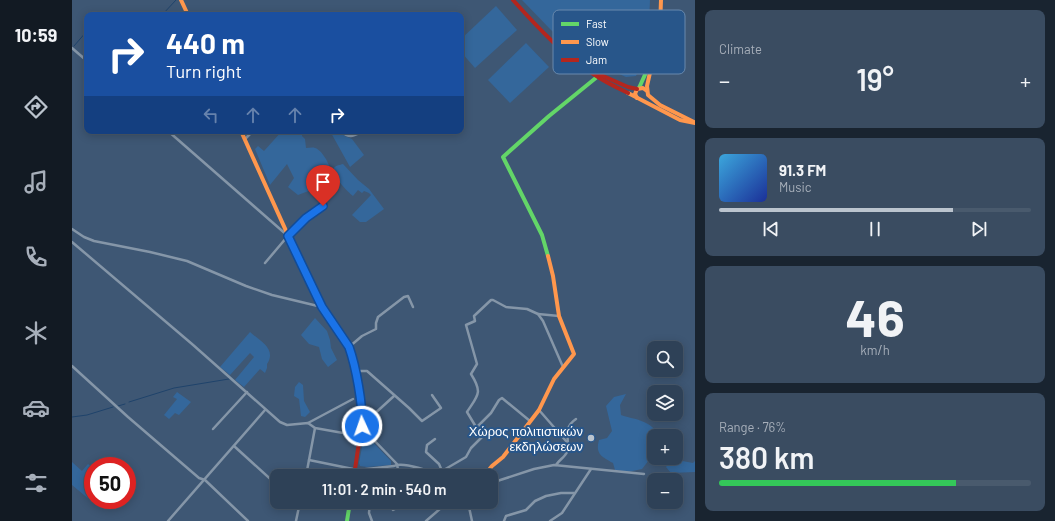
<!DOCTYPE html>
<meta charset="utf-8">
<style>
:root{--surface:#2e4157;--page:#3a4c61;--text:#f1f3f6;--muted:#a7afba;--line:#495a6d;--accent:#bbc4ce}
body{margin:0;font-family:Barlow,sans-serif;background:var(--page);color:var(--text);height:100vh;display:flex;flex-direction:column;font-size:15px;white-space:nowrap}
*{box-sizing:border-box;margin:0}
p{font-size:13px;color:var(--muted)}
.icon{flex:none;width:22px;height:22px;fill:none;stroke:currentColor;stroke-width:2;stroke-linecap:round;stroke-linejoin:round}
.map{position:relative;flex:1;overflow:hidden}
.details{display:flex;flex-direction:column;gap:10px;padding:10px;background:#192430;width:360px}
.details>*{flex:none}
.hud{position:absolute;left:12px;top:12px;width:380px;height:122px;border-radius:8px;box-shadow:0 2px 10px #0003,0 0 0 1px var(--line);background:#1a4fa0;color:#fff;overflow:hidden}
.fabs{position:absolute;left:575px;top:341px;display:grid;gap:8px}
.fabs a{display:grid;place-items:center;width:36px;height:36px;border-radius:8px;background:var(--surface);box-shadow:0 2px 10px #0003,0 0 0 1px var(--line);font-size:20px}
.speed{position:absolute;left:12px;top:457px;display:flex;gap:8px;font-size:20px;font-weight:700;text-align:center}
.speed>*{display:grid;place-content:center;width:52px;height:52px;border-radius:50%;background:var(--surface);box-shadow:0 2px 10px #0003,0 0 0 1px var(--line);line-height:1}
.speed .limit{border:6px solid #d22;background:#fff;color:#111}
.pin{position:absolute;display:grid;place-items:center;width:34px;height:34px;color:#fff;margin:-41px -17px;border-radius:50% 50% 50% 0;rotate:-45deg;box-shadow:0 0 4px #0007}
.pin .icon{rotate:45deg}
.me{position:absolute;width:44px;margin:-22px;rotate:357deg;stroke-linejoin:round;filter:drop-shadow(0 0 3px #0008)}
.turn{display:flex;align-items:center;gap:14px;height:84px;padding:0 16px;font-size:18px}
.turn .icon{width:52px;height:52px;stroke-width:2.5}
.turn b{display:block;font-size:28px;line-height:34px}
.lanes{display:flex;align-items:center;height:38px;padding:0 16px;background:#0003;justify-content:center;gap:20px;direction:ltr}
.lanes .off{opacity:.35}
.big{font-size:30px;font-weight:600;line-height:1.1}
.details .tile{flex:1;display:flex;flex-direction:column;justify-content:center;gap:6px;min-width:0;padding:0 14px;border-radius:8px;background:var(--page)}
.details .dial{align-items:center;gap:0}
.dial b{font-size:52px;line-height:1}
.song{display:flex;align-items:center;gap:12px}
.cover{width:48px;height:48px;border-radius:6px;background:linear-gradient(135deg,hsl(200 70% 55%),hsl(230 70% 35%))}
.played{height:4px;border-radius:2px;background:linear-gradient(90deg,var(--accent) 75%,var(--line) 75%)}
.keys{display:flex;justify-content:space-around;direction:ltr}
.heat{display:flex;justify-content:space-between;align-items:center;font-size:22px;direction:ltr}
.charge{height:6px;border-radius:3px;background:linear-gradient(90deg,#34c759 76%,var(--line) 0)}
.trip{position:absolute;left:198px;top:469px;width:228px;height:40px;border-radius:8px;background:var(--surface);box-shadow:0 2px 10px #0003,0 0 0 1px var(--line);font-weight:600;line-height:40px;text-align:center}
main{display:flex;flex:1;min-height:0}
.tabs{display:flex;flex-direction:column;width:72px;justify-content:space-around;align-items:center;background:#121a23;color:var(--muted)}
.tabs .icon{width:28px;height:28px}
.tabs .on{color:var(--accent)}
.tabs b{font-size:18px;color:var(--text)}
.map>svg:first-child{display:block}
.green{fill:#34679b}
.lines{fill:none;stroke-linecap:round;stroke-linejoin:round}
.stream{stroke:#1f436b;stroke-width:1}
.street{stroke:#8596a8;stroke-width:2.5}
.fast{stroke:#63d668;stroke-width:4}
.slow{stroke:#ff974d;stroke-width:4}
.jam{stroke:#b3261e;stroke-width:4}
.route-casing{stroke:#114b97;stroke-width:10}
.route{stroke:#1a73e8;stroke-width:7}
.poi-dot{fill:#bbc4ce;stroke:#28568a;stroke-width:1.5}
.labels{text-anchor:middle;stroke-width:4;stroke-linejoin:round;paint-order:stroke}
.poi-label{font-size:13px;fill:#fff;stroke:#28568a;text-anchor:end}
.key{fill:#28568a;stroke:#6889ad;stroke-width:1}
.key-label{font-size:11px;fill:#fff}
</style>
<main>
<nav class="tabs">
<b>10:59</b>
<svg class="icon on" aria-label="directions" viewBox="0 0 24 24"><path d="M12 3l9 9-9 9-9-9zM9 14v-3h6M13 9l2 2-2 2"/></svg>
<svg class="icon" aria-label="music" viewBox="0 0 24 24"><path d="M9 18V5l10-2v13"/><circle cx="6" cy="18" r="3"/><circle cx="16" cy="16" r="3"/></svg>
<svg class="icon" aria-label="phone" viewBox="0 0 24 24"><path d="M5 4h4l2 5-3 2q2 4 5 5l2-3 5 2v4C11 20 4 13 5 4z"/></svg>
<svg class="icon" aria-label="climate" viewBox="0 0 24 24"><path d="M12 3v18M4 7l16 10M4 17L20 7"/></svg>
<svg class="icon" aria-label="car" viewBox="0 0 24 24"><path d="M5 17H2v-5l4-1 3-4h7l3 4 3 1v5h-3M9 17h6M6 11h13"/><circle cx="7" cy="17" r="2"/><circle cx="17" cy="17" r="2"/></svg>
<svg class="icon" aria-label="filters" viewBox="0 0 24 24"><path d="M4 7h16M4 17h16"/><circle cx="9" cy="7" r="2"/><circle cx="15" cy="17" r="2"/></svg>
</nav>
<div class="map">
<svg width="623" height="521" viewBox="0 0 623 521">
<rect width="100%" height="100%" fill="#3e5774"/>
<g class="green">
<path d="M 450,0 L 578,0 L 577,23 L 573,54 L 564,76 L 554,77 L 520,62 L 480,31 Z"/>
<path d="M 424,6 L 445,30 L 403,68 L 389,52 L 389,39 Z"/>
<path d="M 454,43 L 477,67 L 438,103 L 416,80 Z"/>
<path d="M 210,131 L 230,131 L 230,136 L 233,139 L 234,148 C 237,148 241,147 243,148 C 251,150 264,173 257,180 C 249,188 236,191 226,195 L 216,187 L 222,178 L 215,164 L 198,185 L 183,149 L 186,146 L 192,151 Z"/>
<path d="M 258,131 L 267,131 L 273,136 L 280,139 L 292,155 L 278,167 Z"/>
<path d="M 271,164 L 286,180 L 297,189 L 312,209 L 294,222 L 288,222 L 280,215 L 299,195 L 297,193 L 292,191 L 290,193 L 286,190 L 281,196 C 276,192 259,175 262,168 C 264,165 268,165 271,164 Z"/>
<path d="M 243,318 L 255,331 L 258,340 L 259,348 L 265,360 L 256,367 L 250,359 L 247,347 L 237,344 L 229,335 Z"/>
<path d="M 178,332 C 188,341 205,349 195,364 L 195,368 L 193,373 L 188,369 L 172,387 L 163,380 L 182,357 L 178,353 L 158,375 L 148,367 Z"/>
<path d="M 227,382 L 231,385 L 232,401 L 238,412 L 233,417 L 229,416 L 227,399 L 222,396 L 223,387 Z"/>
<path d="M 105,392 L 119,402 L 107,415 L 103,413 L 97,419 L 92,415 L 105,399 L 101,397 Z"/>
<path d="M 554,394 L 548,405 L 549,415 C 564,420 579,420 587,436 L 582,436 L 582,445 L 574,451 L 577,460 L 570,469 L 556,472 L 543,470 L 541,463 C 530,457 523,454 527,440 L 535,438 L 540,431 L 534,406 L 542,397 Z"/>
<path d="M 292,436 L 295,436 L 319,461 L 319,465 L 295,467 L 288,466 L 287,463 Z"/>
<path d="M 600,459 L 621,463 L 623,461 L 623,472 L 599,473 L 594,467 Z"/>
<path d="M 0,462 L 10,471 L 16,464 L 21,468 L 21,497 L 18,500 L 0,485 Z"/>
</g>
<g class="lines">
<g class="stream">
<path d="M 90,15 L 104,0"/>
<path d="M 2,46 L 15,31"/>
<path d="M 57,402 L 102,388 L 157,379"/>
<path d="M 46,406 L 53,404"/>
<path d="M 0,417 L 15,415 L 41,407"/>
</g>
<g class="street">
<path d="M 0,48 L 15,61"/>
<path d="M 96,131 L 216,236"/>
<path d="M 269,131 C 278,140 283,135 291,131"/>
<path d="M 173,139 L 181,131"/>
<path d="M 0,229 L 12,237 L 22,241 L 78,252 L 115,261 L 174,286 L 200,295 L 250,307"/>
<path d="M 0,242 L 120,344 L 208,422 L 215,425 L 236,423 L 243,428 L 288,436"/>
<path d="M 193,263 L 226,224 L 251,206"/>
<path d="M 466,314 L 487,316"/>
<path d="M 277,347 L 290,336 L 304,329 L 304,323 L 306,317 L 332,297 L 336,296 L 341,307"/>
<path d="M 0,366 L 56,417 L 127,478 L 133,480 L 176,521"/>
<path d="M 284,371 L 295,371 L 337,408 L 350,421 L 369,408 L 360,395"/>
<path d="M 467,410 L 494,441"/>
<path d="M 290,422 L 299,417 L 322,396"/>
<path d="M 236,423 L 281,399"/>
<path d="M 405,427 L 419,413 L 427,400 L 430,398 L 458,421"/>
<path d="M 141,429 L 175,392"/>
<path d="M 289,430 L 298,436 L 325,464 L 327,476"/>
<path d="M 363,439 L 355,445 L 354,452 L 367,464 L 370,471"/>
<path d="M 162,446 L 205,485"/>
<path d="M 237,460 L 286,470 L 322,466 C 331,461 361,472 371,476"/>
<path d="M 484,465 C 487,460 493,457 495,452 C 499,441 489,429 504,419"/>
<path d="M 307,468 L 309,476"/>
<path d="M 342,468 L 344,476"/>
<path d="M 294,470 L 296,476"/>
<path d="M 234,476 L 243,428"/>
<path d="M 367,476 L 370,471 L 394,457 L 399,448 L 410,437 L 395,412 C 406,395 411,393 399,374 L 405,364 L 394,325 L 403,321 L 402,316 L 419,300 L 421,300 L 434,307 L 455,309 L 466,314 L 471,321 L 491,367"/>
<path d="M 419,483 L 462,469 L 482,465 L 572,474"/>
<path d="M 298,502 L 297,513 L 300,521"/>
<path d="M 394,502 L 397,507 L 400,521"/>
<path d="M 321,510 L 327,507 L 326,502"/>
<path d="M 96,521 L 193,410"/>
<path d="M 224,521 L 228,502"/>
<path d="M 354,521 L 376,502"/>
<path d="M 432,521 L 434,516 L 454,510 L 463,501 L 474,496 L 489,493 L 502,493"/>
<path d="M 478,521 L 490,513 L 519,469"/>
</g>
<g class="fast">
<path d="M 567,88 L 581,57"/>
<path d="M 476,256 L 470,235 L 431,157 L 477,116 L 525,77"/>
<path d="M 275,521 L 278,502"/>
</g>
<g class="slow">
<path d="M 109,0 L 116,15"/>
<path d="M 589,0 L 588,28 L 575,86 L 576,95 L 588,105 L 622,122"/>
<path d="M 556,93 L 608,120 L 623,123"/>
<path d="M 565,98 L 563,94 L 565,89 L 571,88 L 575,91"/>
<path d="M 169,131 L 238,284 L 256,318 L 277,347 L 284,370"/>
<path d="M 412,476 L 420,466 L 431,457 L 467,410 L 482,379 L 502,354 L 487,316 L 481,276 L 476,256"/>
</g>
<g class="jam">
<path d="M 441,0 C 466,28 493,57 526,77 C 535,83 546,88 556,93"/>
<path d="M 520,71 L 556,87 L 565,89"/>
<path d="M 282,476 L 290,422 L 284,370"/>
</g>
</g>
<g class="lines">
<g class="route-casing">
<path id="route" d="M 251,206 L 234,218 L 216,236 L 250,307 L 277,347 C 284,367 291,405 290,426"/>
</g>
<use href="#route" class="route"/>
</g>
<circle class="poi-dot" cx="519" cy="438" r="4"/>
<g class="labels">
<g class="poi-label">
<text x="511" y="436">Χώρος πολιτιστικών<tspan x="511" dy="15">εκδηλώσεων</tspan></text>
</g>
</g>
<rect x="481" y="10" width="132" height="64" rx="6" class="key"/>
<rect x="489" y="22" width="18" height="4" fill="#63d668"/>
<rect x="489" y="40" width="18" height="4" fill="#ff974d"/>
<rect x="489" y="58" width="18" height="4" fill="#b3261e"/>
<g class="key-label">
<text x="514" y="28">Fast</text>
<text x="514" y="46">Slow</text>
<text x="514" y="64">Jam</text>
</g>
</svg>
<div class="fabs">
<a><svg class="icon" aria-label="search" viewBox="0 0 24 24"><circle cx="10" cy="10" r="6"/><path d="M15 15l6 6"/></svg></a>
<a><svg class="icon" aria-label="layers" viewBox="0 0 24 24"><path d="M12 4l9 5-9 5-9-5zM3 14l9 5 9-5"/></svg></a>
<a>+</a>
<a>−</a>
</div>
<div class="speed"><div class="limit">50</div></div>
<div class="pin" style="left:251px;top:206px;background:#d93025"><svg class="icon" aria-label="arrive" viewBox="0 0 24 24"><path d="M6 21V4h12l-3 4 3 4H6"/></svg></div>
<svg class="me" style="left:290px;top:426px" viewBox="-20 -20 40 40"><circle r="17" fill="#1a73e8" stroke="#fff" stroke-width="3"/><path d="M0-11L8 9 0 5-8 9z" fill="#fff"/></svg>
<div class="trip">11:01 · 2 min · 540 m</div>
<div class="hud">
<div class="turn"><svg class="icon" aria-label="right" viewBox="0 0 24 24"><path d="M7 20v-9h11M14 6l5 5-5 5"/></svg><div><b>440 m</b>Turn right</div></div>
<div class="lanes"><svg class="icon off" aria-label="left" viewBox="0 0 24 24"><path d="M17 20v-9H6M10 6l-5 5 5 5"/></svg><svg class="icon off" aria-label="ahead" viewBox="0 0 24 24"><path d="M12 20V5M6 11l6-6 6 6"/></svg><svg class="icon off" aria-label="ahead" viewBox="0 0 24 24"><path d="M12 20V5M6 11l6-6 6 6"/></svg><svg class="icon" aria-label="right" viewBox="0 0 24 24"><path d="M7 20v-9h11M14 6l5 5-5 5"/></svg></div>
</div>
</div>
<section class="details">
<div class="tile"><p>Climate</p>
<div class="heat"><a>−</a><b class="big">19°</b><a>+</a></div>
</div>
<div class="tile">
<div class="song"><i class="cover"></i><div><b>91.3 FM</b><p>Music</p></div></div>
<div class="played"></div>
<div class="keys"><svg class="icon" aria-label="previous" viewBox="0 0 24 24"><path d="M18 5L8 12l10 7zM5 5v14"/></svg><svg class="icon" aria-label="pause" viewBox="0 0 24 24"><path d="M8 5v14M16 5v14"/></svg><svg class="icon" aria-label="next" viewBox="0 0 24 24"><path d="M6 5l10 7-10 7zM19 5v14"/></svg></div>
</div>
<div class="tile dial"><b>46</b><p>km/h</p></div>
<div class="tile"><p>Range · 76%</p><b class="big">380 km</b><div class="charge"></div></div>
</section>
</main>
